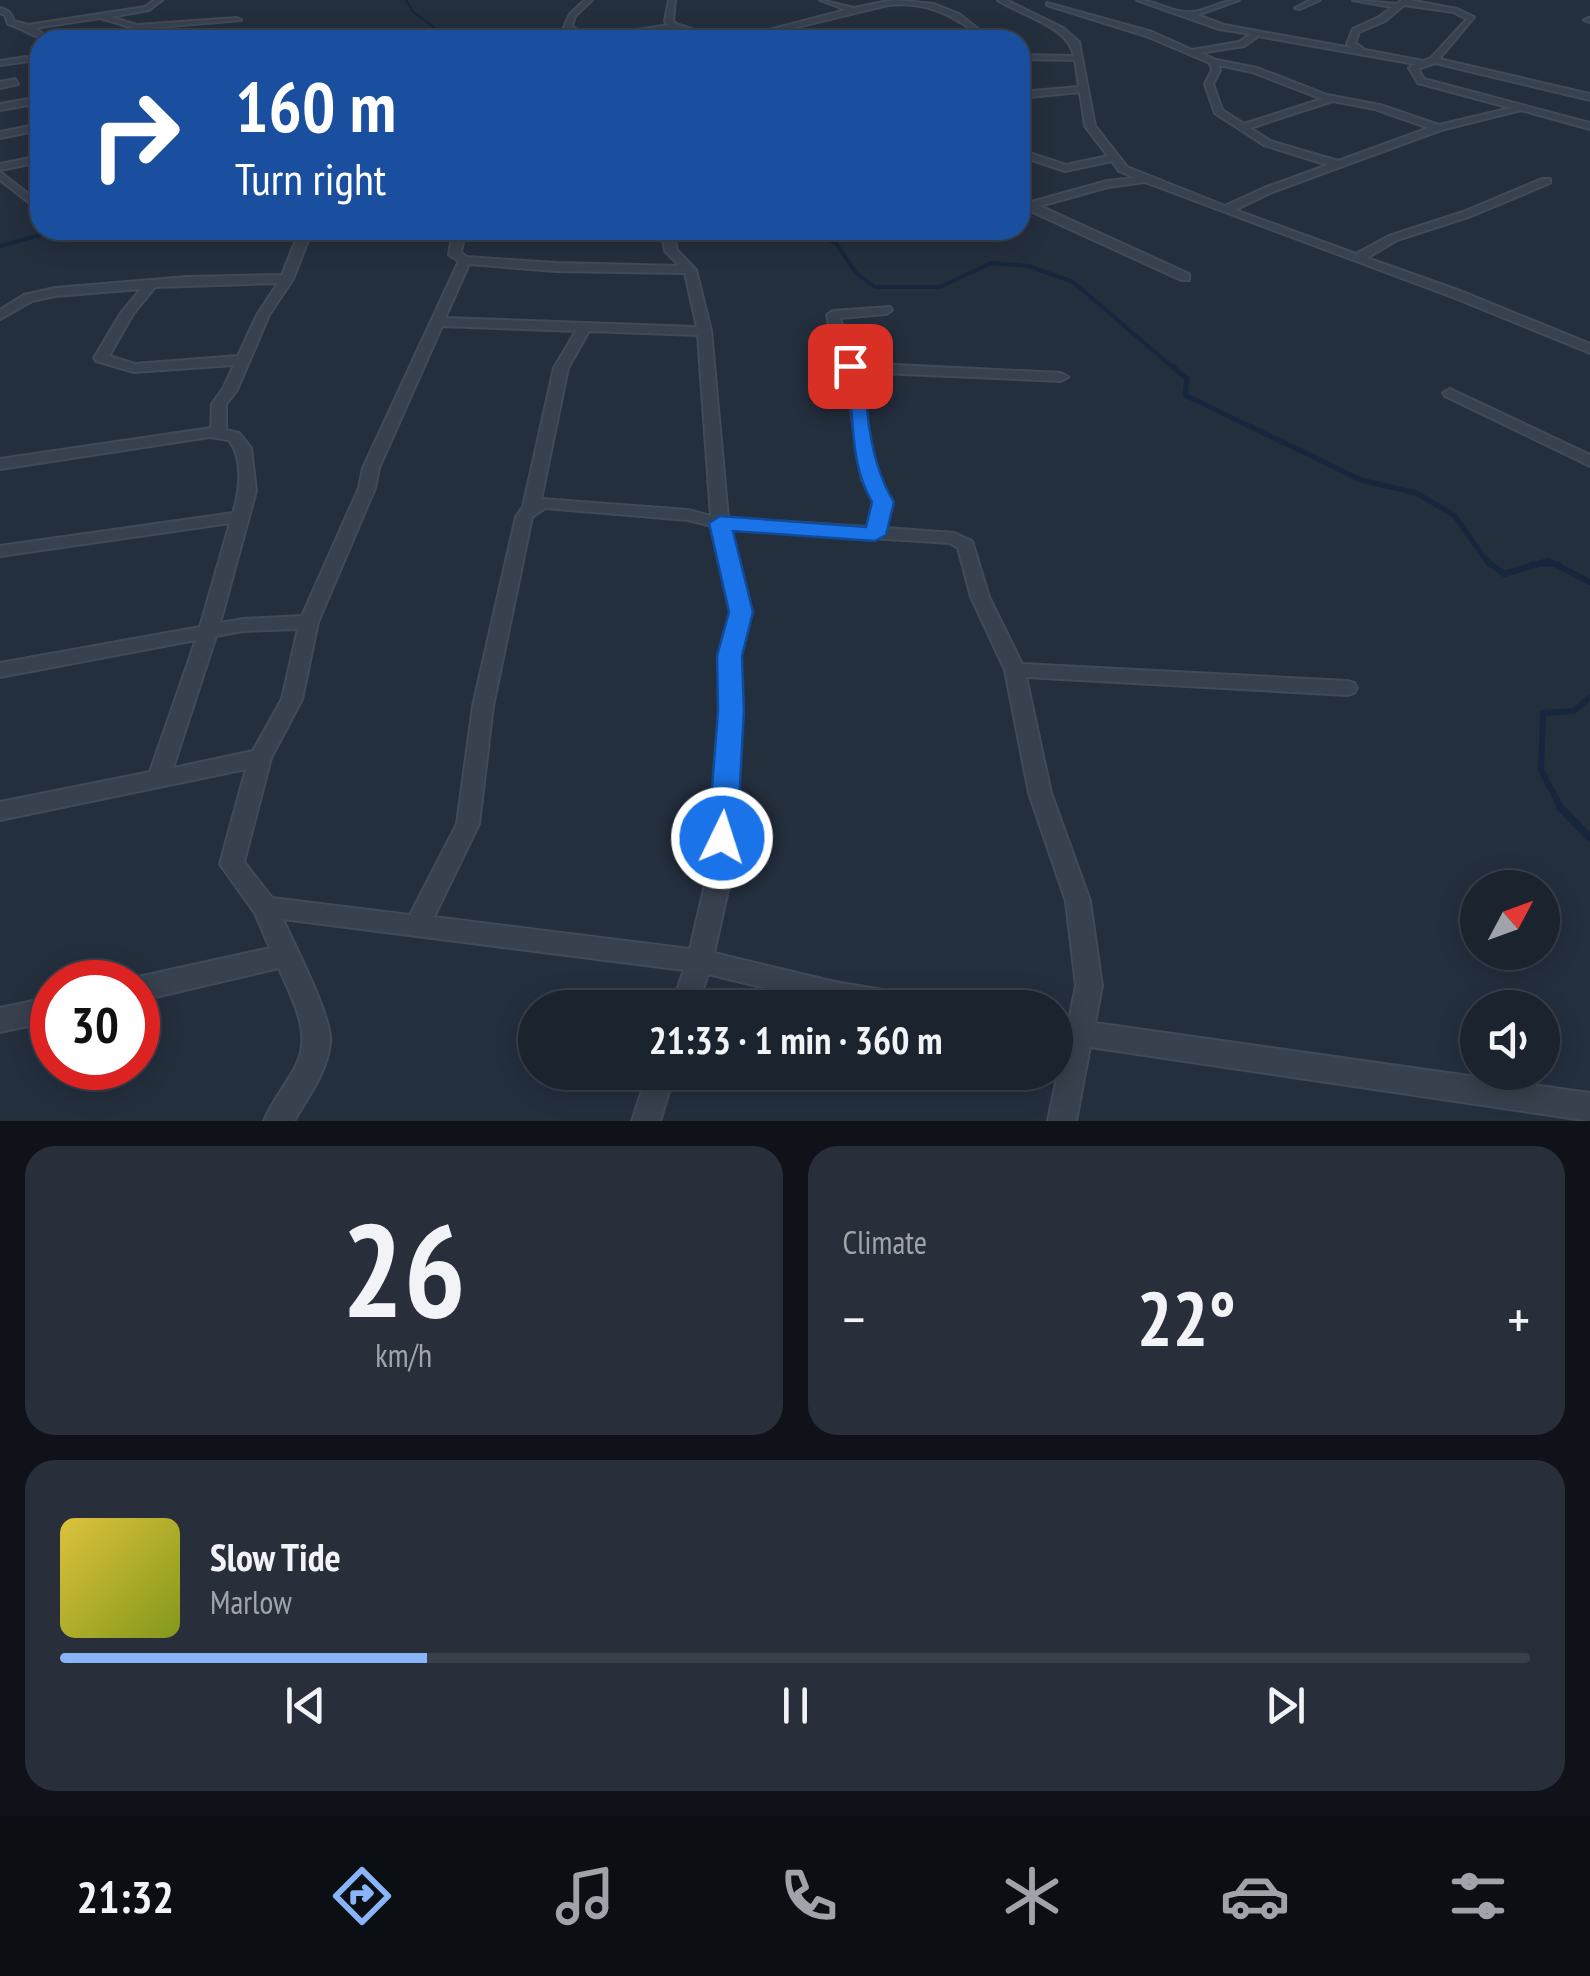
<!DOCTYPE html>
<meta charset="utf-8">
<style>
:root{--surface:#1b232e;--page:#282f3a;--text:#f1f3f6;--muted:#a0a4aa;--line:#39404a;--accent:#8ab4f8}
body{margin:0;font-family:"PT Sans Narrow",sans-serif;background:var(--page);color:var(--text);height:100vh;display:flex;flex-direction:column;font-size:38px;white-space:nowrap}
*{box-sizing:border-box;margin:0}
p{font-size:32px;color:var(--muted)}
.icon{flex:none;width:55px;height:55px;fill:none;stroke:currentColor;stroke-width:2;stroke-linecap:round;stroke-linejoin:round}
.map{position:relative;height:1121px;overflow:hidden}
.details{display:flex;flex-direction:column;gap:25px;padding:25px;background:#0f1319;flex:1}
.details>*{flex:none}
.guide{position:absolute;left:30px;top:30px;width:1000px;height:210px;border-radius:30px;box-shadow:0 5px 25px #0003,0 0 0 2px var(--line);background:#1a4fa0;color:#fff;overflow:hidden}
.needle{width:65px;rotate:49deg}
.tools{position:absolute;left:1460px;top:870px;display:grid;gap:20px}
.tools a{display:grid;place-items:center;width:100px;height:100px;border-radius:50%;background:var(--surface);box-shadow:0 5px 25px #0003,0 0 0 2px var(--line);font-size:50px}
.speed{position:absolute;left:30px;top:960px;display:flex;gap:20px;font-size:50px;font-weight:700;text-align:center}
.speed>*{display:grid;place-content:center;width:130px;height:130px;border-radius:50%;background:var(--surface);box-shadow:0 5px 25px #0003,0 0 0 2px var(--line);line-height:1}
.speed .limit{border:15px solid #d22;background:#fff;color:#111}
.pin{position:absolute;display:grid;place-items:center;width:85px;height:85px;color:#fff;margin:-42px;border-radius:20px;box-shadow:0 5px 15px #0006}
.me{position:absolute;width:110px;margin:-55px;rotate:4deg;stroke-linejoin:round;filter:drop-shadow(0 0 8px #0008)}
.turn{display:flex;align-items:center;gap:35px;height:210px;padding:0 40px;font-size:45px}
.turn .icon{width:130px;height:130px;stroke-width:2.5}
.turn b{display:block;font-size:70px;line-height:85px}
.big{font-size:75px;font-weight:600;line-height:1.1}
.details .widget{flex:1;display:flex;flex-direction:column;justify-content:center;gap:15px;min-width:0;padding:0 35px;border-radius:30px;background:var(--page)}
.details .dial{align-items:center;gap:0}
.dial b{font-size:130px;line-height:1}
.song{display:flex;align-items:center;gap:30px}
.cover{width:120px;height:120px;border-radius:15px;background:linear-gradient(135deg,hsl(50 70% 55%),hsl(70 70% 35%))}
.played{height:10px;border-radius:5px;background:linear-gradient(90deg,var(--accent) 25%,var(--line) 25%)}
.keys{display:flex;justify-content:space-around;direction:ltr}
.heat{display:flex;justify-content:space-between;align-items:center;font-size:55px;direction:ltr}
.details .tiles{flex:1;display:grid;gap:25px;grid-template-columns:1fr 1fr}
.widget:last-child{grid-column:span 2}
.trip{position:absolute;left:518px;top:990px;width:555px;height:100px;border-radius:50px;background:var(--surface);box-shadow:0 5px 25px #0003,0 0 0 2px var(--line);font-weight:600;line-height:100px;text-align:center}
.tab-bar{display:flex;height:160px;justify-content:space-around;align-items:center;background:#0b0e12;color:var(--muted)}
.tab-bar .icon{width:70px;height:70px}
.tab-bar .active{color:var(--accent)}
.tab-bar b{font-size:45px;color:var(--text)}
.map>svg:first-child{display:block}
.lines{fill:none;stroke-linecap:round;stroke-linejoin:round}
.stream-far4{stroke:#17263c;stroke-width:2.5}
.stream-far3{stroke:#17263c;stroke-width:4}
.stream-far2{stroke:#17263c;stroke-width:5}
.stream-far1{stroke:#17263c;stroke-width:6}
.stream{stroke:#17263c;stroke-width:8}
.minor-casing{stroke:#414a57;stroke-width:4}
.minor{fill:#38414e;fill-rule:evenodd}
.route{fill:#1a73e8;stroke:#114b97;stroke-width:2.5}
</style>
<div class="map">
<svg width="1590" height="1121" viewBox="0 0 1590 1121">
<rect width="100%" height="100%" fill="#242f3e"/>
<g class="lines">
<path class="stream-far4" d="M 406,0 L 412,11 L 439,31 L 425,40"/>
<g class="stream-far3">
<path d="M 819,230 L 825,239 L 835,242 L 856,273 L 875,287 L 940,287 L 991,263 L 1029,266 L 1073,282 L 1176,370"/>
<path d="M 0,246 L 57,230"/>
</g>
<g class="stream-far2">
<path d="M 1173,367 L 1187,379 L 1185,395 L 1361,480 L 1416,493 L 1454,515 L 1489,564"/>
<path d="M 1531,564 L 1559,564"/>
</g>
<g class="stream-far1">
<path d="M 1487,561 L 1504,574 L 1548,561"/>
<path d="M 1549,561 L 1590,582"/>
<path d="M 1562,810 L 1541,770 L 1543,713 L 1574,711 L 1590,697"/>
</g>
<path class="stream" d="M 1560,807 L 1590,838"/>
<g class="minor-casing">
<g id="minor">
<path d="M 155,0 L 162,0 L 149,10 L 110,17 L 137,25 L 237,18 L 241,20 L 137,29 L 100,18 L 35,28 L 51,40 C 37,40 23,28 8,24 L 5,15 L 0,13 L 0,8 C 8,10 11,13 14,21 L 28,25 L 145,7 Z"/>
<path d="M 585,0 L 592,0 L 575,16 L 572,26 L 588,38 L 668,25 L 665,21 L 669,0 L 675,0 L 673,21 L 676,24 L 725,40 L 713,40 L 673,28 L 601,40 L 543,40 L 574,34 L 564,27 L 570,14 Z"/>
<path d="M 820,0 L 854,8 L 893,0 L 934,4 L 959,14 L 992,40 L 984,40 C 956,15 926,1 888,5 L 743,40 L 730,40 L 846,10 Z"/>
<path d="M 998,0 L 1006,0 L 1063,28 L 1079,42 L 1095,126 L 1127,167 L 1225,206 L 1264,188 L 1328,165 L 1264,145 L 1215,113 L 1205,84 L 1212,70 L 1210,63 L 1146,36 L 1047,5 L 1047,3 L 1152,32 L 1192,50 L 1239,42 L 1251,34 L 1219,29 L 1137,0 C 1155,0 1174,14 1192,12 C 1209,10 1222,0 1239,0 L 1197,15 L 1224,25 L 1351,48 L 1347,44 L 1353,29 L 1379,17 L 1392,7 L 1353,0 L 1397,4 L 1402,0 L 1409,0 L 1457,9 L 1474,17 L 1439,59 L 1590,94 L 1590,100 L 1435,63 L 1418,69 L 1424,79 L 1590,123 L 1590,129 L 1521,110 L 1441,130 L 1272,192 L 1235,210 L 1356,254 L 1389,236 L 1463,212 L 1542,179 L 1550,179 L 1550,183 L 1471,216 L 1397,240 L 1367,258 L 1463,292 L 1590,344 L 1590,353 L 1455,298 L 1145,182 L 1108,187 L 1040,206 L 1189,274 L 1189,280 L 1181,280 L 1024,208 L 1024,204 L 1107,181 L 1135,178 L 1119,171 L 1112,161 L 1065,171 L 1020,156 L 1020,150 L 1066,165 L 1108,156 L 1085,126 L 1080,92 L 1020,98 L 1020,92 L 1079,87 L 1075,60 L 1020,59 L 1020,55 L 1074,56 C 1069,26 1020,15 998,0 ZM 1404,5 L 1453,12 L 1467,19 L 1431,58 L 1423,61 L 1365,50 L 1355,43 L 1359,32 L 1385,21 ZM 1258,36 L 1415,64 L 1409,68 L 1418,83 L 1511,108 L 1439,125 L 1380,105 L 1327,95 L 1257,68 L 1216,60 L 1200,53 L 1244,46 ZM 1219,65 L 1252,72 L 1322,99 L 1244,124 L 1222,110 L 1213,84 L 1220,70 ZM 1333,101 L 1375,109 L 1429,128 L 1338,161 L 1270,141 L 1250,128 Z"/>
<path d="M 1311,0 L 1320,0 L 1300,9 L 1295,8 Z"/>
<path d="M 1588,18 L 1590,18 L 1590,22 L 1584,20 Z"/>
<path d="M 368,32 L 371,36 L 341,40 L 342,38 Z"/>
<path d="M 143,33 L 174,38 L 178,40 L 140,37 Z"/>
<path d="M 26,57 L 29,61 L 0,65 L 0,61 Z"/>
<path d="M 15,79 L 18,84 L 0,88 L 0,82 Z"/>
<path d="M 40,97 L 40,103 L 0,110 L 0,104 Z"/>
<path d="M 40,124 L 40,130 L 0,138 L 0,132 Z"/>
<path d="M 40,156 L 40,162 L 0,170 L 0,164 Z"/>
<path d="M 0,172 L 40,203 L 40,211 L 0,180 Z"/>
<path d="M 182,230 L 224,230 C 215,236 191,236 182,230 Z"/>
<path d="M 300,230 L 312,230 L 293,279 L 269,315 L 237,390 L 226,404 L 226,430 L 239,433 L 251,448 L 256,491 L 220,623 L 243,619 L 302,616 L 359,488 L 363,468 L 459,261 L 449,255 L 453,230 L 465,230 L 461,253 L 467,257 L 556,263 L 680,266 L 665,251 L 661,230 L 673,230 L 677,250 L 696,270 L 711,331 L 728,518 L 868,527 L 875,502 L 862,480 L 851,411 L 850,384 L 834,349 L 827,315 L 833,311 L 890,307 L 892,310 L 886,314 L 840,318 L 854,363 L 1061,373 L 1068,377 L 1061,381 L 858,372 C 865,385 864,396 865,410 C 869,442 875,475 891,502 L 885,528 L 954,533 L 972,541 L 989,597 L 1022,664 L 1347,681 L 1354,683 L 1357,688 L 1354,693 L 1347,695 L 1026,677 L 1051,793 L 1090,901 L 1102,986 L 1095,1023 L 1590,1093 L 1590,1121 L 1090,1047 L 1076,1121 L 1048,1121 L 1064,1044 L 1055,1042 L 1055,1018 L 1069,1020 L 1076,986 L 1066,901 L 1029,793 L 1005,670 L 971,597 L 958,548 L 950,543 L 730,529 L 750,612 L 740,655 L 741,711 L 732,872 L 714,953 L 835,982 L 919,996 L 928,1000 L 932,1008 L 846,1008 L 708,974 L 697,1008 L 671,1008 L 684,970 L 283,919 C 294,945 333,1018 330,1043 C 327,1072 308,1097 294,1121 L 264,1121 C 272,1101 286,1085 296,1066 C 313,1033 292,999 279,968 L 138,1001 L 138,982 L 128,982 L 138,977 L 270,948 L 255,913 L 220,864 L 246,769 L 0,820 L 0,802 L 150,772 L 196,640 L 0,677 L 0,663 L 200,627 L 230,523 L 0,556 L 0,546 L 233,513 C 240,491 244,459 229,440 L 210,437 L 0,469 L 0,459 L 211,428 L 212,404 L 223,389 L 234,365 L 134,372 L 96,361 L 94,358 L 121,313 L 141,289 L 55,296 L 32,301 L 0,319 L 0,310 L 24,295 L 55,288 L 187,277 L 282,275 ZM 469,264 L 556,271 L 685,273 L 697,327 L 445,318 ZM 278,283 L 257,315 L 238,356 L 135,364 L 109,356 L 133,314 L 155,287 ZM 442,326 L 576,331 L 554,368 L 523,507 L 516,517 L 473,706 L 457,824 L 410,915 L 272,898 L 244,862 L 271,758 L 302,699 L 318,622 L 375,488 L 379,468 ZM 589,331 L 698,335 L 711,516 L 688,510 L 541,499 L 568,368 ZM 545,508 L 688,520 L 712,526 L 732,612 L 720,655 L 721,711 L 708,872 L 690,949 L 434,917 L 479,824 L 493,706 L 532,517 ZM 298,629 L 282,699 L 253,751 L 173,768 L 216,636 L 243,631 Z"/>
<path d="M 1450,389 L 1590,455 L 1590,466 L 1445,396 L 1443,393 Z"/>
<path d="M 52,997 L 52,1021 L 0,1032 L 0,1008 Z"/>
<path d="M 648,1072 L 675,1072 L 660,1121 L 632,1121 Z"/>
</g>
</g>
<use href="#minor" class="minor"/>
</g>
<path class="route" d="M 850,361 L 857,363 C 866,379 866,391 867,409 C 870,441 877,475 894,502 L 886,535 L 875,541 L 733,531 L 753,612 L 742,656 L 744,711 L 737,838 L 733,846 L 722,849 L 712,846 L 708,838 L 718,711 L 717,656 L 729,612 L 709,523 L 720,516 L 866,527 L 872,502 C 845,455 859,411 842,366 Z"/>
</svg>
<div class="tools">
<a><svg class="needle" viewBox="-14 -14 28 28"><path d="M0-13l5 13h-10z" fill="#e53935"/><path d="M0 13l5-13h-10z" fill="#a0a4aa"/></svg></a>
<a><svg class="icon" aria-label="sound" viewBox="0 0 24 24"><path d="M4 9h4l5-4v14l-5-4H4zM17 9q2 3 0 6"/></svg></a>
</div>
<div class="speed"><div class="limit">30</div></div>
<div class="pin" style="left:850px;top:366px;background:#d93025"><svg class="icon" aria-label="arrive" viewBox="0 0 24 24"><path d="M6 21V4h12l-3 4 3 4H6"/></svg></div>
<svg class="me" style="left:722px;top:838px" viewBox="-20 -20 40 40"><circle r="17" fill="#1a73e8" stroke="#fff" stroke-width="3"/><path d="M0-11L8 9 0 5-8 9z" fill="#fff"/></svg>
<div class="trip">21:33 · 1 min · 360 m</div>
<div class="guide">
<div class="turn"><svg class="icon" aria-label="right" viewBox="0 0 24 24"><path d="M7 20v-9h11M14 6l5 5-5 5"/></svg><div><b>160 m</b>Turn right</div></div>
</div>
</div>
<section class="details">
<div class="tiles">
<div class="widget dial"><b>26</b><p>km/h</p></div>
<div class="widget"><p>Climate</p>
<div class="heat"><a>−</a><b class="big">22°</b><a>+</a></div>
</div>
<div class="widget">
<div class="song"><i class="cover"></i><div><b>Slow Tide</b><p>Marlow</p></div></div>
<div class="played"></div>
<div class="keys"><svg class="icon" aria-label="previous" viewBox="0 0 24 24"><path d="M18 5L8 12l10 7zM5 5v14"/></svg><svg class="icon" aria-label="pause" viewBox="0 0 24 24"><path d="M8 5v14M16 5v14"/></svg><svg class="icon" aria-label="next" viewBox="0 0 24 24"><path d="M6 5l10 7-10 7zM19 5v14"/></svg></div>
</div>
</div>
</section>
<nav class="tab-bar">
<b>21:32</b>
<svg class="icon active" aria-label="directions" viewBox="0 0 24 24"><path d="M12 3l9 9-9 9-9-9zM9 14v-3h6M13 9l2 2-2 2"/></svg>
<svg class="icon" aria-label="music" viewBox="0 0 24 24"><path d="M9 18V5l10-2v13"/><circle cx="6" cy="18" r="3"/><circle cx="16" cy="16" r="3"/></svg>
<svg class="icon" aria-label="phone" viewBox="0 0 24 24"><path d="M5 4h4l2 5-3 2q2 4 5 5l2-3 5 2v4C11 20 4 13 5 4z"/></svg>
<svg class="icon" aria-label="climate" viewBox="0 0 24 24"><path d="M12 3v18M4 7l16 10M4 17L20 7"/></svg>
<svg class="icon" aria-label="car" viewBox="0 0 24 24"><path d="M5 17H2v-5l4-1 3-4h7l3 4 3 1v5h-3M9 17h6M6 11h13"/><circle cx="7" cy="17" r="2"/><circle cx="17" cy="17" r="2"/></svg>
<svg class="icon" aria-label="filters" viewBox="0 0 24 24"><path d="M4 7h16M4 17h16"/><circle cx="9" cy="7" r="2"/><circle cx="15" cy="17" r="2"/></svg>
</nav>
